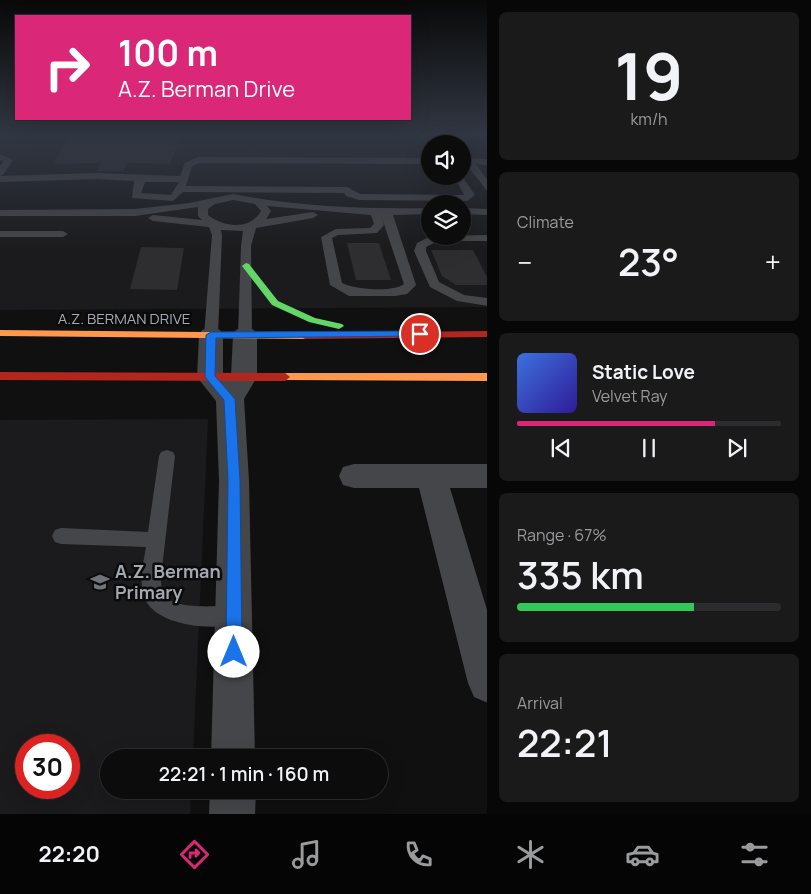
<!DOCTYPE html>
<meta charset="utf-8">
<style>
:root{--surface:#0c0c0d;--page:#1a1a1b;--text:#f1f3f6;--muted:#9a9b9d;--line:#2c2c2e;--accent:#db2777}
body{margin:0;font-family:Manrope,sans-serif;background:var(--page);color:var(--text);height:100vh;display:flex;flex-direction:column;font-size:19px;white-space:nowrap}
*{box-sizing:border-box;margin:0}
p{font-size:16px;color:var(--muted)}
.icon{flex:none;width:28px;height:28px;fill:none;stroke:currentColor;stroke-width:2;stroke-linecap:round;stroke-linejoin:round}
.map{position:relative;flex:1;overflow:hidden}
.side{display:flex;flex-direction:column;gap:12px;padding:12px;background:#070707;width:324px}
.side>*{flex:none}
.banner{position:absolute;left:15px;top:15px;width:396px;height:105px;border-radius:0px;box-shadow:0 5px 20px #0002,0 0 0 1px var(--line);background:#db2777;color:#fff;overflow:hidden}
.fabs{position:absolute;left:421px;top:135px;display:grid;gap:10px}
.fabs a{display:grid;place-items:center;width:50px;height:50px;border-radius:50%;background:var(--surface);box-shadow:0 5px 20px #0002,0 0 0 1px var(--line);font-size:25px}
.speed{position:absolute;left:15px;top:734px;display:flex;gap:10px;font-size:25px;font-weight:700;text-align:center}
.speed>*{display:grid;place-content:center;width:65px;height:65px;border-radius:50%;background:var(--surface);box-shadow:0 5px 20px #0002,0 0 0 1px var(--line);line-height:1}
.speed .limit{border:8px solid #d22;background:#fff;color:#111}
.pin{position:absolute;display:grid;place-items:center;width:42px;height:42px;color:#fff;margin:-21px;border:2px solid #fff;border-radius:50%;box-shadow:0 1px 5px #0007}
.me{position:absolute;width:55px;margin:-28px;rotate:0deg;stroke-linejoin:round;filter:drop-shadow(0 0 4px #0008)}
.turn{display:flex;align-items:center;gap:18px;height:105px;padding:0 20px;font-size:22px}
.turn .icon{width:65px;height:65px;stroke-width:2.5}
.turn b{display:block;font-size:35px;line-height:42px}
.big{font-size:38px;font-weight:600;line-height:1.1}
.side .card{flex:1;display:flex;flex-direction:column;justify-content:center;gap:8px;min-width:0;padding:0 18px;border-radius:8px;background:var(--page)}
.side .dial{align-items:center;gap:0}
.dial b{font-size:65px;line-height:1}
.song{display:flex;align-items:center;gap:15px}
.cover{width:60px;height:60px;border-radius:8px;background:linear-gradient(135deg,hsl(220 70% 55%),hsl(250 70% 35%))}
.played{height:5px;border-radius:2px;background:linear-gradient(90deg,var(--accent) 75%,var(--line) 75%)}
.keys{display:flex;justify-content:space-around;direction:ltr}
.heat{display:flex;justify-content:space-between;align-items:center;font-size:28px;direction:ltr}
.charge{height:8px;border-radius:4px;background:linear-gradient(90deg,#34c759 67%,var(--line) 0)}
.trip{position:absolute;left:100px;top:749px;width:288px;height:50px;border-radius:25px;background:var(--surface);box-shadow:0 5px 20px #0002,0 0 0 1px var(--line);font-weight:600;line-height:50px;text-align:center}
.tabs{display:flex;height:80px;justify-content:space-around;align-items:center;background:#050505;color:var(--muted)}
.tabs .icon{width:35px;height:35px}
.tabs .active{color:var(--accent)}
.tabs b{font-size:22px;color:var(--text)}
main{display:flex;flex:1;min-height:0}
.map>svg:first-child{display:block}
.built{fill:#1b1b1d;fill-rule:evenodd}
.building{fill:#2e2e31}
.lines{fill:none;stroke-linecap:round;stroke-linejoin:round}
.lane{fill:#454649;fill-rule:evenodd}
.street{fill:#454649;fill-rule:evenodd}
.fast{fill:#63d668;fill-rule:evenodd}
.slow{fill:#ff974d;fill-rule:evenodd}
.jam{fill:#b3261e;fill-rule:evenodd}
.route{fill:#1a73e8;stroke:#114b97}
.labels{text-anchor:middle;stroke-width:5;stroke-linejoin:round;paint-order:stroke}
.street-label{font-size:15px;fill:#a3a8b1;stroke:#0b0b0c}
.near-poi-label{font-size:18px;font-weight:bold;fill:#a3a8b1;stroke:#0b0b0c;text-anchor:start}
</style>
<main>
<div class="map">
<svg width="488" height="814" viewBox="0 0 488 814">
<rect width="100%" height="100%" fill="#101011"/>
<g class="built">
<path d="M 0,136 L 487,136 L 487,307 L 0,310 ZM 430,144 L 462,144 L 462,176 L 430,176 ZM 430,204 L 462,204 L 462,236 L 430,236 Z"/>
<path d="M 208,419 L 193,757 L 109,758 L 109,790 L 191,790 L 190,814 L 0,814 L 0,420 ZM 26,745 L 69,745 L 69,788 L 26,788 Z"/>
</g>
<g class="building">
<path d="M 69,136 L 181,136 L 170,164 L 127,163 L 123,171 L 97,171 L 101,163 L 54,164 Z"/>
<path d="M 347,243 L 379,243 L 391,280 L 356,280 Z"/>
<path d="M 141,247 L 184,248 L 177,290 L 130,289 Z"/>
<path d="M 431,250 L 473,250 L 488,279 L 488,285 L 456,285 L 442,276 Z"/>
</g>
<g class="lines">
<g class="lane">
<path d="M 0,154 L 13,160 L 3,175 L 0,176 L 0,166 L 4,161 L 0,160 Z"/>
<path d="M 198,157 L 430,158 L 430,164 L 200,163 L 192,166 L 186,186 L 347,187 L 360,194 L 464,195 L 454,176 L 462,176 L 475,195 L 467,201 L 359,200 L 346,196 L 344,193 L 183,192 L 173,201 L 132,198 L 134,181 L 97,179 L 0,182 L 0,176 L 97,173 L 180,176 L 185,163 ZM 145,182 L 179,182 L 171,195 L 141,193 Z"/>
<path d="M 462,158 L 488,159 L 488,165 L 476,164 L 488,181 L 488,192 L 466,164 L 462,164 Z"/>
<path d="M 233,194 C 298,207 364,209 430,208 L 430,214 L 393,215 L 416,285 L 407,294 L 395,296 L 349,296 L 330,285 L 321,237 L 336,229 L 370,228 L 374,224 L 371,215 L 267,206 L 271,211 L 266,219 L 313,212 L 318,215 L 313,218 L 256,228 L 251,246 L 252,335 L 245,339 L 238,335 L 241,246 L 243,231 L 221,230 L 222,235 L 218,335 L 211,339 L 204,335 L 212,235 L 209,227 L 153,221 L 148,218 L 153,215 L 202,220 L 198,216 L 198,207 L 135,216 L 0,216 L 0,210 L 135,209 L 189,203 ZM 233,200 L 255,204 L 261,211 C 250,231 223,227 208,215 L 208,209 L 215,204 ZM 381,215 L 404,284 C 393,293 353,289 342,283 L 332,238 L 338,235 L 377,233 L 384,225 Z"/>
<path d="M 462,208 L 488,209 L 488,215 L 462,214 Z"/>
<path d="M 0,231 L 63,231 L 68,234 L 63,237 L 0,237 Z"/>
<path d="M 488,235 L 488,241 L 438,241 L 426,247 L 426,251 L 439,282 L 464,295 L 488,298 L 488,306 L 457,301 L 430,287 L 414,251 L 417,243 L 431,236 Z"/>
<path d="M 167,450 L 173,452 L 175,456 L 161,577 C 161,582 161,588 163,593 C 171,611 219,606 235,605 L 242,608 L 245,615 L 242,622 C 217,632 155,627 144,597 C 139,582 143,564 146,547 L 61,544 L 55,542 L 52,536 L 55,530 L 61,528 L 148,532 L 159,456 L 161,452 Z"/>
</g>
<g class="street">
<path d="M 211,327 L 220,330 L 223,335 L 223,375 L 228,380 L 231,376 L 233,335 L 236,330 L 245,327 L 254,330 L 257,335 L 257,377 L 244,399 L 249,481 L 255,758 L 211,758 L 219,481 L 216,401 L 197,377 L 199,335 L 202,330 Z"/>
<path d="M 354,464 L 488,464 L 488,488 L 450,488 L 488,613 L 488,703 L 474,697 L 468,683 L 419,488 L 354,488 L 343,485 L 339,476 L 343,467 Z"/>
<path d="M 210,790 L 256,790 L 255,814 L 209,814 Z"/>
</g>
<path class="fast" d="M 246,263 L 249,264 L 278,301 L 315,318 L 342,324 L 344,326 L 339,329 L 309,322 L 272,305 L 242,266 Z"/>
<g class="slow">
<path d="M 0,330 L 305,333 L 310,336 L 305,339 L 0,336 Z"/>
<path d="M 285,373 L 488,373 L 488,381 L 281,380 L 280,377 Z"/>
</g>
<g class="jam">
<path d="M 488,331 L 488,337 L 305,339 L 300,336 L 305,333 Z"/>
<path d="M 0,372 L 285,373 L 290,377 L 285,381 L 0,380 Z"/>
</g>
</g>
<linearGradient id="sky" x2="0" y2="1"><stop stop-color="#090909"/><stop offset="0.54" stop-color="#313743"/><stop offset="1" stop-color="#313743" stop-opacity="0"/></linearGradient>
<rect width="488" height="250" fill="url(#sky)"/>
<path class="route" d="M 420,331 L 423,331 L 423,336 L 216,338 L 215,376 L 235,399 L 240,480 L 242,652 L 240,658 L 234,660 L 229,658 L 226,652 L 228,480 L 224,400 L 205,377 L 206,335 L 211,332 Z"/>
<defs>
<g id="school-bare" transform="scale(1.5)"><path d="M0-5L7-2L0 1L-7-2ZM-4 1L0 2.5L4 1V4Q0 6-4 4Z" fill="#707379" stroke="#0b0b0c" stroke-width="2.5" paint-order="stroke"/></g>
</defs>
<g fill-rule="evenodd">
<use href="#school-bare" x="100" y="582"/>
</g>
<g class="labels">
<g class="street-label">
<text x="124" y="324">A.Z. BERMAN DRIVE</text>
</g>
<g class="near-poi-label">
<text x="115" y="578">A.Z. Berman<tspan x="115" dy="21">Primary</tspan></text>
</g>
</g>
</svg>
<div class="fabs">
<a><svg class="icon" aria-label="sound" viewBox="0 0 24 24"><path d="M4 9h4l5-4v14l-5-4H4zM17 9q2 3 0 6"/></svg></a>
<a><svg class="icon" aria-label="layers" viewBox="0 0 24 24"><path d="M12 4l9 5-9 5-9-5zM3 14l9 5 9-5"/></svg></a>
</div>
<div class="speed"><div class="limit">30</div></div>
<div class="pin" style="left:420px;top:334px;background:#d93025"><svg class="icon" aria-label="arrive" viewBox="0 0 24 24"><path d="M6 21V4h12l-3 4 3 4H6"/></svg></div>
<svg class="me" style="left:234px;top:652px" viewBox="-20 -20 40 40"><circle r="19" fill="#fff"/><path d="M0-13L10 11 0 6-10 11z" fill="#1a73e8"/></svg>
<div class="trip">22:21 · 1 min · 160 m</div>
<div class="banner">
<div class="turn"><svg class="icon" aria-label="right" viewBox="0 0 24 24"><path d="M7 20v-9h11M14 6l5 5-5 5"/></svg><div><b>100 m</b>A.Z. Berman Drive</div></div>
</div>
</div>
<section class="side">
<div class="card dial"><b>19</b><p>km/h</p></div>
<div class="card"><p>Climate</p>
<div class="heat"><a>−</a><b class="big">23°</b><a>+</a></div>
</div>
<div class="card">
<div class="song"><i class="cover"></i><div><b>Static Love</b><p>Velvet Ray</p></div></div>
<div class="played"></div>
<div class="keys"><svg class="icon" aria-label="previous" viewBox="0 0 24 24"><path d="M18 5L8 12l10 7zM5 5v14"/></svg><svg class="icon" aria-label="pause" viewBox="0 0 24 24"><path d="M8 5v14M16 5v14"/></svg><svg class="icon" aria-label="next" viewBox="0 0 24 24"><path d="M6 5l10 7-10 7zM19 5v14"/></svg></div>
</div>
<div class="card"><p>Range · 67%</p><b class="big">335 km</b><div class="charge"></div></div>
<div class="card"><p>Arrival</p><b class="big">22:21</b></div>
</section>
</main>
<nav class="tabs">
<b>22:20</b>
<svg class="icon active" aria-label="directions" viewBox="0 0 24 24"><path d="M12 3l9 9-9 9-9-9zM9 14v-3h6M13 9l2 2-2 2"/></svg>
<svg class="icon" aria-label="music" viewBox="0 0 24 24"><path d="M9 18V5l10-2v13"/><circle cx="6" cy="18" r="3"/><circle cx="16" cy="16" r="3"/></svg>
<svg class="icon" aria-label="phone" viewBox="0 0 24 24"><path d="M5 4h4l2 5-3 2q2 4 5 5l2-3 5 2v4C11 20 4 13 5 4z"/></svg>
<svg class="icon" aria-label="climate" viewBox="0 0 24 24"><path d="M12 3v18M4 7l16 10M4 17L20 7"/></svg>
<svg class="icon" aria-label="car" viewBox="0 0 24 24"><path d="M5 17H2v-5l4-1 3-4h7l3 4 3 1v5h-3M9 17h6M6 11h13"/><circle cx="7" cy="17" r="2"/><circle cx="17" cy="17" r="2"/></svg>
<svg class="icon" aria-label="filters" viewBox="0 0 24 24"><path d="M4 7h16M4 17h16"/><circle cx="9" cy="7" r="2"/><circle cx="15" cy="17" r="2"/></svg>
</nav>
